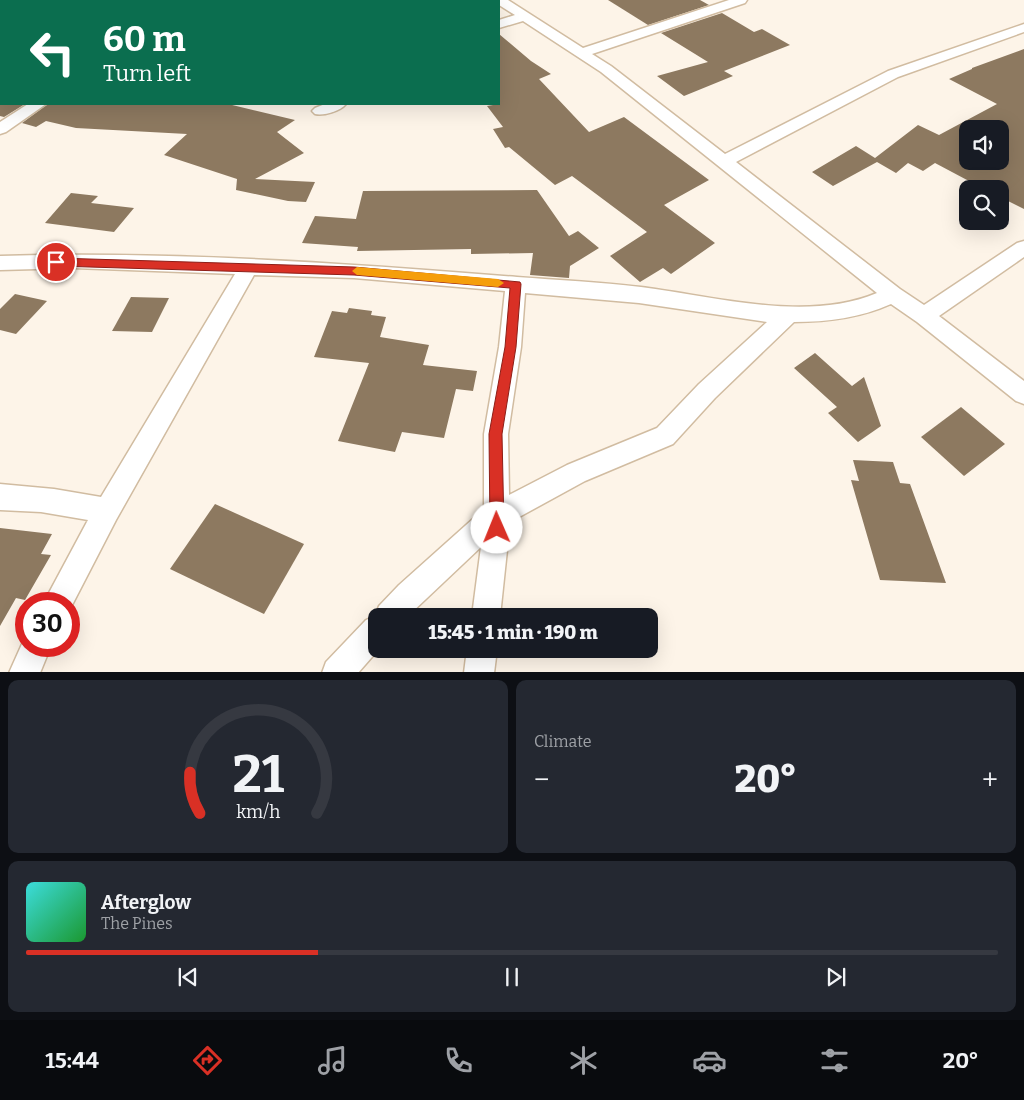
<!DOCTYPE html>
<meta charset="utf-8">
<style>
:root{--surface:#171b24;--page:#242831;--text:#f1f3f6;--muted:#9ea1a6;--line:#363941;--accent:#d93025}
body{margin:0;font-family:Bitter,serif;background:var(--page);color:var(--text);height:100vh;display:flex;flex-direction:column;font-size:19px;white-space:nowrap}
*{box-sizing:border-box;margin:0}
p{font-size:16px;color:var(--muted)}
.icon{flex:none;width:28px;height:28px;fill:none;stroke:currentColor;stroke-width:2;stroke-linecap:round;stroke-linejoin:round}
.map{position:relative;height:672px;overflow:hidden}
.sheet{display:flex;flex-direction:column;gap:8px;padding:8px;background:#0d0f14;flex:1}
.sheet>*{flex:none}
.hud{position:absolute;left:0px;top:0px;width:500px;height:105px;box-shadow:0 5px 20px #0002;background:#0b6e4f;color:#fff;overflow:hidden}
.tools{position:absolute;left:959px;top:120px;display:grid;gap:10px}
.tools a{display:grid;place-items:center;width:50px;height:50px;border-radius:10px;background:var(--surface);box-shadow:0 5px 20px #0002;font-size:25px}
.speed{position:absolute;left:15px;top:592px;display:flex;gap:10px;font-size:25px;font-weight:700;text-align:center}
.speed>*{display:grid;place-content:center;width:65px;height:65px;border-radius:50%;background:var(--surface);box-shadow:0 5px 20px #0002;line-height:1}
.speed .limit{border:8px solid #d22;background:#fff;color:#111}
.pin{position:absolute;display:grid;place-items:center;width:42px;height:42px;color:#fff;margin:-21px;border:2px solid #fff;border-radius:50%;box-shadow:0 1px 5px #0007}
.me{position:absolute;width:55px;margin:-28px;rotate:359deg;stroke-linejoin:round;filter:drop-shadow(0 0 4px #0008)}
.turn{display:flex;align-items:center;gap:18px;height:105px;padding:0 20px;font-size:22px}
.turn .icon{width:65px;height:65px;stroke-width:2.5}
.turn b{display:block;font-size:35px;line-height:42px}
.big{font-size:38px;font-weight:800;line-height:1.1}
.sheet .widget{flex:1;display:flex;flex-direction:column;justify-content:center;gap:8px;min-width:0;padding:0 18px;border-radius:10px;background:var(--page)}
.sheet .dial{align-items:center;gap:0}
.dial svg{height:130px;overflow:visible;fill:none;stroke:var(--line);stroke-width:7;stroke-linecap:round;text-anchor:middle}
.dial text{fill:var(--text);stroke:none}
.song{display:flex;align-items:center;gap:15px}
.cover{width:60px;height:60px;border-radius:8px;background:linear-gradient(135deg,hsl(180 70% 55%),hsl(130 70% 35%))}
.played{height:5px;border-radius:2px;background:linear-gradient(90deg,var(--accent) 30%,var(--line) 30%)}
.keys{display:flex;justify-content:space-around;direction:ltr}
.heat{display:flex;justify-content:space-between;align-items:center;font-size:28px;direction:ltr}
.sheet .tiles{flex:1;display:grid;gap:8px;grid-template-columns:1fr 1fr}
.widget:last-child{grid-column:span 2}
.trip{position:absolute;left:368px;top:608px;width:290px;height:50px;border-radius:10px;background:var(--surface);box-shadow:0 5px 20px #0002;font-weight:800;line-height:50px;text-align:center}
.menu{display:flex;height:80px;justify-content:space-around;align-items:center;background:#090b0e;color:var(--muted)}
.menu .icon{width:35px;height:35px}
.menu .selected{color:var(--accent)}
.menu b{font-size:22px;color:var(--text)}
.map>svg:first-child{display:block}
.building{fill:#8d7960;fill-rule:evenodd}
.lines{fill:none;stroke-linecap:round;stroke-linejoin:round}
.street-casing{stroke:#d1bca1;stroke-width:3}
.street{fill:#fff;fill-rule:evenodd}
.route{fill:#d93025;stroke:#8d1f18}
.slow{fill:#f59e0b}
</style>
<div class="map">
<svg width="1024" height="673" viewBox="0 0 1024 673">
<rect width="100%" height="100%" fill="#fdf4e8"/>
<g class="building">
<path d="M 608,0 L 700,0 L 709,5 L 648,25 Z"/>
<path d="M 722,13 L 754,32 L 762,29 L 790,45 L 724,71 L 733,76 L 684,96 L 657,76 L 708,62 L 661,33 Z"/>
<path d="M 499,34 L 531,61 L 551,74 L 539,79 L 589,132 L 624,117 L 709,180 L 664,205 L 715,243 L 671,274 L 663,268 L 640,282 L 610,256 L 647,232 L 572,176 L 555,185 L 509,147 L 505,148 L 493,129 L 503,127 L 487,106 L 499,104 Z"/>
<path d="M 1024,49 L 1024,209 L 1000,197 L 1000,189 L 984,189 L 935,163 L 923,171 L 908,163 L 896,173 L 877,162 L 833,186 L 812,172 L 856,146 L 875,158 L 918,125 L 939,135 L 997,104 L 949,79 L 972,69 L 972,68 ZM 968,129 L 1000,129 L 1000,161 L 968,161 Z"/>
<path d="M 0,104 L 25,104 L 4,117 L 0,116 Z"/>
<path d="M 48,104 L 228,104 L 295,120 L 277,132 L 304,153 L 255,179 L 315,182 L 306,202 L 288,201 L 236,190 L 237,179 L 164,155 L 187,134 L 76,128 L 46,121 L 36,127 L 22,123 Z"/>
<path d="M 537,190 L 569,236 L 578,231 L 599,248 L 570,266 L 569,278 L 530,275 L 533,253 L 471,254 L 471,249 L 357,251 L 358,247 L 302,243 L 315,216 L 356,219 L 363,191 Z"/>
<path d="M 71,193 L 98,196 L 91,203 L 134,208 L 114,232 L 45,223 Z"/>
<path d="M 15,294 L 47,301 L 16,334 L 0,330 L 0,309 Z"/>
<path d="M 131,297 L 169,298 L 152,332 L 112,331 Z"/>
<path d="M 349,308 L 372,311 L 371,315 L 386,317 L 380,337 L 429,345 L 423,365 L 477,371 L 473,391 L 456,389 L 444,438 L 402,432 L 395,452 L 338,441 L 369,363 L 314,357 L 332,311 L 347,313 Z"/>
<path d="M 815,353 L 852,386 L 864,377 L 881,426 L 858,442 L 828,413 L 837,407 L 794,368 Z"/>
<path d="M 961,407 L 1005,444 L 964,476 L 921,437 Z"/>
<path d="M 853,460 L 893,462 L 900,483 L 910,484 L 946,583 L 880,580 L 851,480 L 859,481 Z"/>
<path d="M 215,504 L 304,544 L 264,614 L 170,569 Z"/>
<path d="M 0,528 L 52,534 L 41,554 L 51,555 L 25,600 L 16,598 L 0,626 Z"/>
</g>
<g class="lines">
<g class="street-casing">
<g id="street">
<path d="M 494,0 L 508,0 L 583,48 L 729,0 L 747,0 L 745,3 L 592,54 L 611,66 L 725,154 L 888,71 L 1024,24 L 1024,32 L 898,77 L 736,162 L 900,289 L 924,305 L 1017,243 L 1024,241 L 1024,257 L 939,316 L 1024,381 L 1024,404 L 1016,401 L 917,322 L 891,304 C 860,318 828,322 794,322 L 715,398 L 673,444 L 585,481 L 510,522 L 500,616 L 472,616 L 481,547 L 408,616 L 376,616 L 376,649 L 379,649 L 358,673 L 322,673 L 326,662 L 366,620 L 375,616 L 379,606 L 399,585 L 484,509 L 484,434 L 499,347 L 505,291 L 354,278 L 254,275 L 116,520 L 69,611 L 69,604 L 43,604 L 88,520 L 41,512 L 0,510 L 0,484 L 54,489 L 101,497 L 235,274 L 74,268 L 0,270 L 0,256 C 172,251 346,263 517,277 C 558,280 600,282 641,287 C 714,296 806,323 877,293 L 601,72 L 523,21 L 499,28 L 499,20 L 515,15 L 499,5 L 499,1 ZM 525,293 L 639,303 L 767,322 L 699,384 L 657,428 L 567,465 L 509,495 L 508,434 L 521,347 Z"/>
<rect x="0" y="73" width="1" height="8"/>
<path d="M 28,104 L 46,104 L 6,132 L 0,134 L 0,122 Z"/>
<path d="M 325,104 L 346,104 C 340,111 324,116 315,114 L 312,111 L 315,108 Z"/>
<path d="M 26,635 L 26,646 L 51,646 L 40,673 L 9,673 Z"/>
<path d="M 467,649 L 497,649 L 494,673 L 464,673 Z"/>
</g>
</g>
<use href="#street" class="street"/>
</g>
<path class="route" d="M 56,258 L 354,267 L 520,282 L 521,284 L 516,347 L 502,434 L 504,528 L 502,533 L 497,535 L 492,533 L 490,528 L 489,434 L 505,347 L 510,288 L 354,275 L 56,266 L 50,262 Z"/>
<path class="slow" d="M 357,267 L 498,279 L 504,283 L 498,287 L 357,275 L 352,271 Z"/>
</svg>
<div class="tools">
<a><svg class="icon" aria-label="sound" viewBox="0 0 24 24"><path d="M4 9h4l5-4v14l-5-4H4zM17 9q2 3 0 6"/></svg></a>
<a><svg class="icon" aria-label="search" viewBox="0 0 24 24"><circle cx="10" cy="10" r="6"/><path d="M15 15l6 6"/></svg></a>
</div>
<div class="speed"><div class="limit">30</div></div>
<div class="pin" style="left:56px;top:262px;background:#d93025"><svg class="icon" aria-label="arrive" viewBox="0 0 24 24"><path d="M6 21V4h12l-3 4 3 4H6"/></svg></div>
<svg class="me" style="left:497px;top:528px" viewBox="-20 -20 40 40"><circle r="19" fill="#fff"/><path d="M0-13L10 11 0 6-10 11z" fill="#d93025"/></svg>
<div class="trip">15:45 · 1 min · 190 m</div>
<div class="hud">
<div class="turn"><svg class="icon" aria-label="left" viewBox="0 0 24 24"><path d="M17 20v-9H6M10 6l-5 5 5 5"/></svg><div><b>60 m</b>Turn left</div></div>
</div>
</div>
<section class="sheet">
<div class="tiles">
<div class="widget dial"><svg viewBox="0 0 100 80">
<path d="M14 69A42 42 0 1 1 86 69"/>
<path d="M14 69A42 42 0 0 1 8 44" stroke="#d93025"/>
<text x="50" y="56" font-size="32" font-weight="700">21</text>
<text x="50" y="72" font-size="11">km/h</text>
</svg></div>
<div class="widget"><p>Climate</p>
<div class="heat"><a>−</a><b class="big">20°</b><a>+</a></div>
</div>
<div class="widget">
<div class="song"><i class="cover"></i><div><b>Afterglow</b><p>The Pines</p></div></div>
<div class="played"></div>
<div class="keys"><svg class="icon" aria-label="previous" viewBox="0 0 24 24"><path d="M18 5L8 12l10 7zM5 5v14"/></svg><svg class="icon" aria-label="pause" viewBox="0 0 24 24"><path d="M8 5v14M16 5v14"/></svg><svg class="icon" aria-label="next" viewBox="0 0 24 24"><path d="M6 5l10 7-10 7zM19 5v14"/></svg></div>
</div>
</div>
</section>
<nav class="menu">
<b>15:44</b>
<svg class="icon selected" aria-label="directions" viewBox="0 0 24 24"><path d="M12 3l9 9-9 9-9-9zM9 14v-3h6M13 9l2 2-2 2"/></svg>
<svg class="icon" aria-label="music" viewBox="0 0 24 24"><path d="M9 18V5l10-2v13"/><circle cx="6" cy="18" r="3"/><circle cx="16" cy="16" r="3"/></svg>
<svg class="icon" aria-label="phone" viewBox="0 0 24 24"><path d="M5 4h4l2 5-3 2q2 4 5 5l2-3 5 2v4C11 20 4 13 5 4z"/></svg>
<svg class="icon" aria-label="climate" viewBox="0 0 24 24"><path d="M12 3v18M4 7l16 10M4 17L20 7"/></svg>
<svg class="icon" aria-label="car" viewBox="0 0 24 24"><path d="M5 17H2v-5l4-1 3-4h7l3 4 3 1v5h-3M9 17h6M6 11h13"/><circle cx="7" cy="17" r="2"/><circle cx="17" cy="17" r="2"/></svg>
<svg class="icon" aria-label="filters" viewBox="0 0 24 24"><path d="M4 7h16M4 17h16"/><circle cx="9" cy="7" r="2"/><circle cx="15" cy="17" r="2"/></svg>
<b>20°</b>
</nav>
